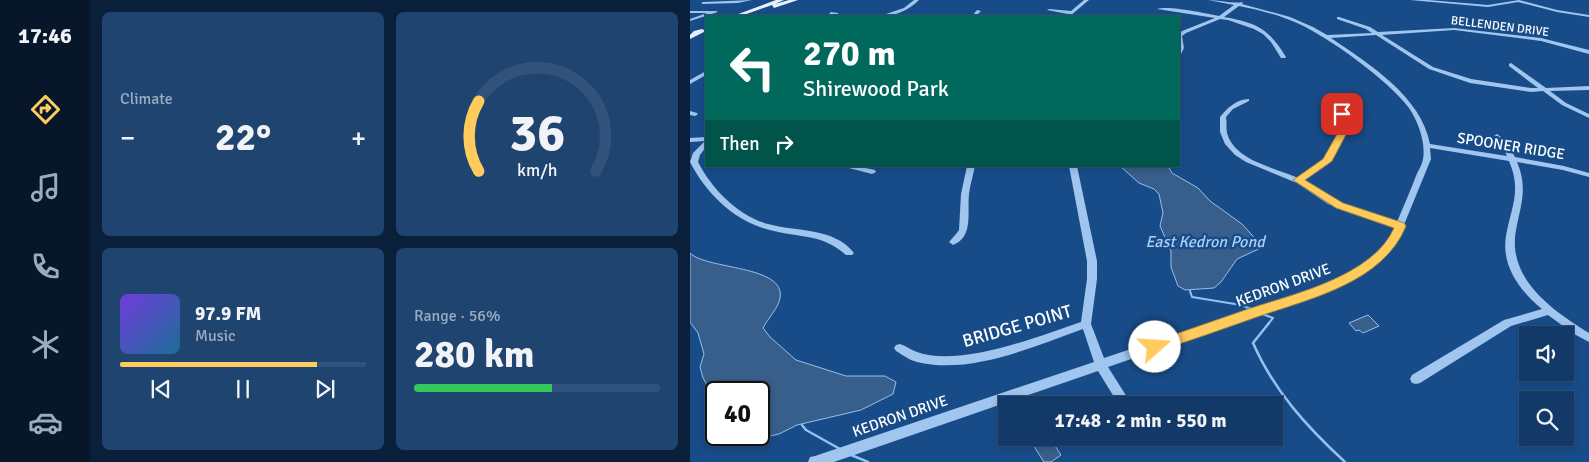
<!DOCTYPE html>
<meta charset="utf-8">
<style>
:root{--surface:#123967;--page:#1f4470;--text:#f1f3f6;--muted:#9cacc0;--line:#31537b;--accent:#ffcb5d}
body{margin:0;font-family:Signika,sans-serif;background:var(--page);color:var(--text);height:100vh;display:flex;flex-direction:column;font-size:19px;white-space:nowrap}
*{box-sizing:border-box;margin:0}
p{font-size:16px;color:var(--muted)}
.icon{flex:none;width:28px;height:28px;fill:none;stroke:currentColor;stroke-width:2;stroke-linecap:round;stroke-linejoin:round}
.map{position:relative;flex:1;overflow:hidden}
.side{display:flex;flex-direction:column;gap:12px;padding:12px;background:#0a1f39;width:600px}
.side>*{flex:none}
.banner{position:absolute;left:15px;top:15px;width:475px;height:152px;border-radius:0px;box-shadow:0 2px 8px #0003,0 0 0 1px var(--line);background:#00695c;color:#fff;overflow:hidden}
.tools{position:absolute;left:829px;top:326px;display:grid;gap:10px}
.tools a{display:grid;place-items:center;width:55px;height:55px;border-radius:0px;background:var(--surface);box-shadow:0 2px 8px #0003,0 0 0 1px var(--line);font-size:25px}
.speed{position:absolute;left:15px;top:381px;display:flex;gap:10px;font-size:25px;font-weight:700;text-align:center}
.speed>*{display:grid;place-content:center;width:65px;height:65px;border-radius:50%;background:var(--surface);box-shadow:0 2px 8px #0003,0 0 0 1px var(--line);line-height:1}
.speed .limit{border:2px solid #111;border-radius:8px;background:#fff;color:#111}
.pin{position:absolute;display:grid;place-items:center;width:42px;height:42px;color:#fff;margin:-21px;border-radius:10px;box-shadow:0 2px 8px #0006}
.me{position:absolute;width:55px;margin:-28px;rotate:71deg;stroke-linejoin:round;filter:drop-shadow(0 0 4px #0008)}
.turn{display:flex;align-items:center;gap:18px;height:105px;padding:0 15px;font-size:22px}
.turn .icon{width:65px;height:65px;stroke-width:2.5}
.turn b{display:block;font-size:35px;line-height:42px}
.then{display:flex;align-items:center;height:48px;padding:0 15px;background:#0003;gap:10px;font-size:19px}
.big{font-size:38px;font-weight:700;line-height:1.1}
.side .card{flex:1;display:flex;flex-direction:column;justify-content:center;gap:8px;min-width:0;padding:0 18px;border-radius:8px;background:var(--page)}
.side .dial{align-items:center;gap:0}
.dial svg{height:130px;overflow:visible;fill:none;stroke:var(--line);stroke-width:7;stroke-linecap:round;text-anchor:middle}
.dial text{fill:var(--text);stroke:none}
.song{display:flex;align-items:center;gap:15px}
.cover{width:60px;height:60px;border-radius:8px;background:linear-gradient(135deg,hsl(260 70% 55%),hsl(200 70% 35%))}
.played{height:5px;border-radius:2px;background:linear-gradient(90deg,var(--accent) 80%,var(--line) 80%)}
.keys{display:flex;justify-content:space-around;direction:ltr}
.heat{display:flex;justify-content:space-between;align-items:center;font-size:28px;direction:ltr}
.charge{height:8px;border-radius:4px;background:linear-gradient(90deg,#34c759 56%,var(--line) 0)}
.side .tiles{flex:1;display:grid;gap:12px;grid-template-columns:repeat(2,1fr)}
.trip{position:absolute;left:308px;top:396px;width:285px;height:50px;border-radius:0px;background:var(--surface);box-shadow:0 2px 8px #0003,0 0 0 1px var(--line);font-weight:700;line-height:50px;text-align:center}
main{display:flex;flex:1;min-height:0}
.tabs{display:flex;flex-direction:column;width:90px;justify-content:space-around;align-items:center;background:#071729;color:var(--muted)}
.tabs .icon{width:35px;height:35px}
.tabs .active{color:var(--accent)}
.tabs b{font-size:22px;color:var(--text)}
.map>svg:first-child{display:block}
.water{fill:#385f8b;stroke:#93c1f0}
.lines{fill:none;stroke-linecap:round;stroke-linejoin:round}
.stream-far1{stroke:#93c1f0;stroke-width:2}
.stream{stroke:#93c1f0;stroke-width:2.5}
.minor{fill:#a0c5ee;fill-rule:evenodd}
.major{fill:#e7f1ff;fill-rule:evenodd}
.route{fill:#ffcb5d;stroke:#a6843c}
.labels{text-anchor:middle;stroke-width:5;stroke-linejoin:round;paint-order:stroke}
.far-street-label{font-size:12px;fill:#fff;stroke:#184c89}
.street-label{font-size:15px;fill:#fff;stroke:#184c89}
.water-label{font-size:16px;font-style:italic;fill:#accff5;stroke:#184c89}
.near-street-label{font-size:18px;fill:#fff;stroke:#184c89}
</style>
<main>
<nav class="tabs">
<b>17:46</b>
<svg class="icon active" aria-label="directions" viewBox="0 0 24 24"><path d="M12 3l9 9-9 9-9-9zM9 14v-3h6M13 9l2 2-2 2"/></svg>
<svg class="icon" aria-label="music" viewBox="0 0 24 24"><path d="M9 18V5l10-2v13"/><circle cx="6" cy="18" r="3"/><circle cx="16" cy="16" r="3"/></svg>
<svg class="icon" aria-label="phone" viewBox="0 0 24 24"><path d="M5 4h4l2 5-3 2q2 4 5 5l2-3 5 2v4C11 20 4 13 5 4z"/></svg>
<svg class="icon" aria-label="climate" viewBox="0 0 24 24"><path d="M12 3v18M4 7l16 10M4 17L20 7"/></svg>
<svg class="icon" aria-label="car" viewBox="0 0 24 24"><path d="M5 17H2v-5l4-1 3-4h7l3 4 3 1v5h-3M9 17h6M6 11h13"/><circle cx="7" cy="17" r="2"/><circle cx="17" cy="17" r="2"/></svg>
</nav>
<section class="side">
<div class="tiles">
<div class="card"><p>Climate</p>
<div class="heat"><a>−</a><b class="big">22°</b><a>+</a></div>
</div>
<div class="card dial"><svg viewBox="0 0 100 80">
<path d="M14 69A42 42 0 1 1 86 69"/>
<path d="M14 69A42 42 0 0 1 14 26" stroke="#ffcb5d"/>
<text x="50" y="56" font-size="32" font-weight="700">36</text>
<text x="50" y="72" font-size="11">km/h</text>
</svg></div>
<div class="card">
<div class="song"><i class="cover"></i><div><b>97.9 FM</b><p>Music</p></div></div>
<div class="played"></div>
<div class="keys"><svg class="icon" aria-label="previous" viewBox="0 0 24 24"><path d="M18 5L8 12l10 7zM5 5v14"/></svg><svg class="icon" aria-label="pause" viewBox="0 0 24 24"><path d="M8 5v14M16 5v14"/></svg><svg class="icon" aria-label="next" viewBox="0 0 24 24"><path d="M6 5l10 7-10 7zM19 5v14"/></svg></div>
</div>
<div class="card"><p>Range · 56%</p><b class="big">280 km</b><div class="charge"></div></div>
</div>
</section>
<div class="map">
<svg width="899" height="462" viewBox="0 0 899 462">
<rect width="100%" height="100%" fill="#184c89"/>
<g class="water">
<path d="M 430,166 L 478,166 L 482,173 L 508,188 L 520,201 L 552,224 L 571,245 L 571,248 L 547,259 L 531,282 L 524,288 L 495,290 L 488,286 L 481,267 L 481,251 L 470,226 L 473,213 L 469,194 L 464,189 L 449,183 Z"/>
<path d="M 0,253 C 17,270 96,265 90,298 C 88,309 78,318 73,328 L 80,337 L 106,360 L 156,376 L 195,376 L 206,382 L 203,394 L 171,410 L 107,425 L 89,434 L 62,440 L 46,436 L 69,435 L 69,392 L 26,392 L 26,397 L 21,392 L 13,378 L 10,367 L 14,354 L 8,333 L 0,322 Z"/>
<path d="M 678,315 L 689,326 L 673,333 L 669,330 L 666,331 L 659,323 Z"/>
<path d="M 353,438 L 360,438 L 371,455 L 361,462 L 354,462 L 343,445 Z"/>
</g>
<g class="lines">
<g class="stream-far1">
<path d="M 500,291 L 502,297 L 551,305 L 561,309"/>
<path d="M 570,313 L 583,318 L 578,324"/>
</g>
<g class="stream">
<path d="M 579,323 L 563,343 C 584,391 617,427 655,462"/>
<path d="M 112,425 L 116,430 L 150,449"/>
<path d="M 161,455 L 178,462"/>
</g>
<g class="minor">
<path d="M 62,0 L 48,3 L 13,4 L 11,3 L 13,2 Z"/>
<path d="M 224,0 L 229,0 C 219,10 204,17 190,16 L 214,8 Z"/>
<path d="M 394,0 L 399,0 L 380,16 L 376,16 L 378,14 L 357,10 L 359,9 L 381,11 Z"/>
<path d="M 518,0 C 530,0 542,4 553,2 L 552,4 L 600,17 L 623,27 L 637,35 L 682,33 L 676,29 L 647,19 L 647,17 L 649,17 L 680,27 L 688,32 L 764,28 L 851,38 L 899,50 L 899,54 L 851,41 L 764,30 L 692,35 L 743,67 L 781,79 L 841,88 L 848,88 L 819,66 L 819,64 L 821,63 L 856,88 L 899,86 L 899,90 L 860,91 L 876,103 L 899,114 L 899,118 L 872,105 L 853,91 L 841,92 L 780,83 L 739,69 L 686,35 L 641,38 C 679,64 731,96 740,144 L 817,156 L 811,144 L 804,136 L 807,134 L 816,141 L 825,157 L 874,166 L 899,173 L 899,177 L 873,170 L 827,162 C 838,188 831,204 826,230 C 817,279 862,310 899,333 L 899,342 L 884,334 L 858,315 L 821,326 L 730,383 L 726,384 L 722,383 L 720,379 L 722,375 L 814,320 L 852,309 C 830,291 811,266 816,236 C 821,206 832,192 819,161 L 740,148 L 741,159 L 709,237 L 699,251 L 677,270 L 644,289 L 418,367 L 442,405 L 429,405 L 408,371 L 144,462 L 118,462 L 120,457 L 125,456 L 404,362 L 393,329 C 343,347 280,375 227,362 C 219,360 213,355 206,351 L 204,348 L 206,345 L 210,344 C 216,346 221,350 227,352 C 269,368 350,336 391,322 L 397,279 L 397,261 L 379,166 L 387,166 L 407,261 L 407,279 L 401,324 L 414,358 L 638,283 C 663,270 693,256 705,227 L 638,204 L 607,183 L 556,162 L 545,155 L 535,144 L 530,132 L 530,117 C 537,108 547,99 559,99 L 559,101 L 543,109 L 536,117 C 537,122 536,128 537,133 C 545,161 584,167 608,178 L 634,160 L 647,138 L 652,125 L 646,102 L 651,101 L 658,125 L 653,138 L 640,163 L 614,181 L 644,200 L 707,222 C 713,207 720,192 726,176 C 728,171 732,165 733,159 C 736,143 728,121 719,108 C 698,80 640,38 607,23 C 589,15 569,10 549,6 L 534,17 C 567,23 578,28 596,57 L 595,58 L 591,58 L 581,42 L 573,34 L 564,29 L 538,20 L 530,19 L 496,33 L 492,36 L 494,48 L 491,54 L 489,55 L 489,34 L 492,31 L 525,18 L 467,9 C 478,5 515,13 529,16 L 544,5 Z"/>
<path d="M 720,0 L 738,0 L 798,5 L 829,0 L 867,10 L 899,15 L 899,17 L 867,12 L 828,2 L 798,7 Z"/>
<path d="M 287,10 L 291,11 L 286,16 L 282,16 Z"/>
<path d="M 0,11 L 26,11 L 28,12 L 0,21 L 0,19 L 17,13 L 0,13 Z"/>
<path d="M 141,12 L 148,13 L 149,16 L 145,16 L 139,14 Z"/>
<path d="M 16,71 L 16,75 L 0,84 L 0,80 Z"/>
<path d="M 0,111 L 7,113 L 8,114 L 5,116 L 0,115 Z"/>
<path d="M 16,137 L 16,147 L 10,155 L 8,162 C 22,189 48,216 78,224 C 106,232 144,227 164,253 L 162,255 L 156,255 C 132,234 113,238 84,231 C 46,223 17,195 0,162 L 3,153 L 15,141 L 0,142 L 0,138 Z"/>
<path d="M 151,166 L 166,166 L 185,170 L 186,172 L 182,174 Z"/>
<path d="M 277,166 L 285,166 C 283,176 280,185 279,194 C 277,212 284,237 263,245 L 259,242 L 266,234 L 269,230 L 271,194 Z"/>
<path d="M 475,438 L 490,438 L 491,440 L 490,444 L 485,446 L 476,442 Z"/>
</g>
<g class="major">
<path d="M 86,0 L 94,0 L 85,4 L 99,0 L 108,0 L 84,8 L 82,5 L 51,16 L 43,16 Z"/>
<path d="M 12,29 L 14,30 L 14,32 L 0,39 L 0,35 L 4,31 Z"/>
</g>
</g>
<path class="route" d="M 652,111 L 657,114 L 659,129 L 642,161 L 615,180 L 653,203 L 714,223 L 716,226 C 693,283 619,299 567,317 C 533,329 499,341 465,352 L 460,351 L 458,347 L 460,343 C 493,332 525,320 558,309 C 604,294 683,276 704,228 L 646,208 L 603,180 L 633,159 L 650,129 L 648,114 Z"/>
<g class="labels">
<g class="far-street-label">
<text transform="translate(810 26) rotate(7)" y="4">BELLENDEN DRIVE</text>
</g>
<g class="street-label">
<text transform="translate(821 146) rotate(9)" y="5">SPOONER RIDGE</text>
<text transform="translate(593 285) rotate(-20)" y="5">KEDRON DRIVE</text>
<text transform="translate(210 416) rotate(-19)" y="5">KEDRON DRIVE</text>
</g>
<g class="water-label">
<text x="515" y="247">East Kedron Pond</text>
</g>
<g class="near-street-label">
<text transform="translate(327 326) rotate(-16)" y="6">BRIDGE POINT</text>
</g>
</g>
</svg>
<div class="tools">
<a><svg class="icon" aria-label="sound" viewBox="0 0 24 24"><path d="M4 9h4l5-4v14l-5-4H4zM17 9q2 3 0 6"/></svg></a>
<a><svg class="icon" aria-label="search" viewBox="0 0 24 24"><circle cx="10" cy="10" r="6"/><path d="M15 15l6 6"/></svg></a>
</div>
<div class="speed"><div class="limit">40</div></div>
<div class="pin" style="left:652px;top:114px;background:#d93025"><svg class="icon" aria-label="arrive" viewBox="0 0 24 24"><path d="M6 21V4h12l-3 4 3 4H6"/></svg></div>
<svg class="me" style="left:465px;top:347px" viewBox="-20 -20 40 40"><circle r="19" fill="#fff"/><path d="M0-13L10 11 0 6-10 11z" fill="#ffcb5d"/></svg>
<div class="trip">17:48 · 2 min · 550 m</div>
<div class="banner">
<div class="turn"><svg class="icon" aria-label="left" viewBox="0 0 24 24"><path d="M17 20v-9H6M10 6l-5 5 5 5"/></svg><div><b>270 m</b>Shirewood Park</div></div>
<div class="then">Then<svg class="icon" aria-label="right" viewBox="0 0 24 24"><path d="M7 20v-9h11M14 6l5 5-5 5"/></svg></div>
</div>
</div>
</main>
